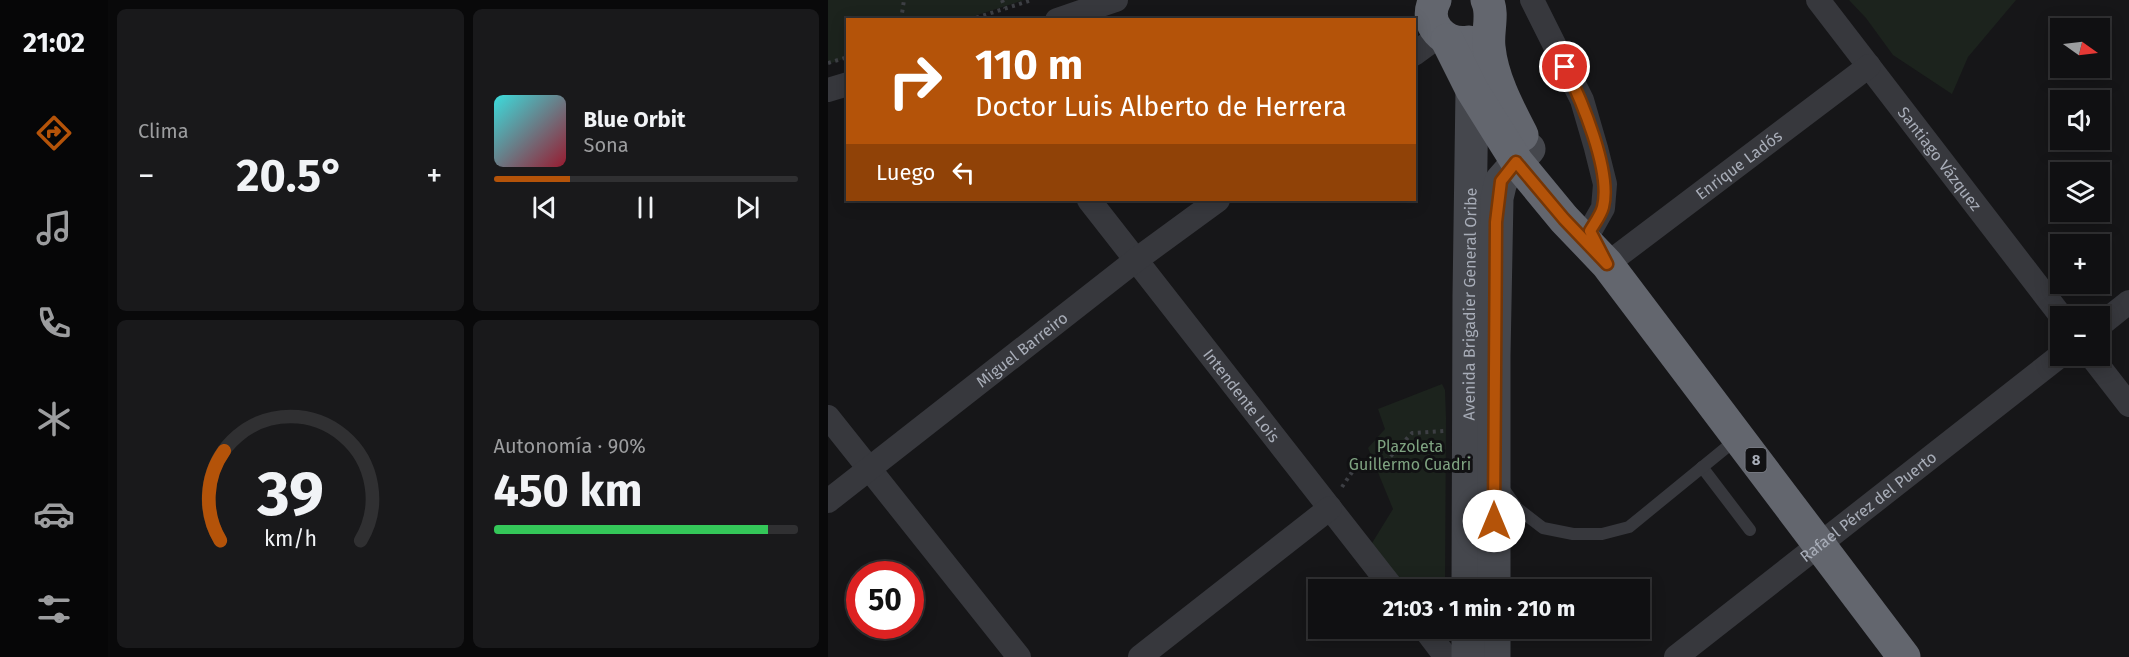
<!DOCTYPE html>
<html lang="es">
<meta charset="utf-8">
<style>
:root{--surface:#101012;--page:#19191b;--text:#f1f3f6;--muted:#9c9d9f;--line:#303032;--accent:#b45309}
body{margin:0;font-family:"Fira Sans",sans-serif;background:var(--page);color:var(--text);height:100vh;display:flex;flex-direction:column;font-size:22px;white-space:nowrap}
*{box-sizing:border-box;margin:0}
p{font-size:20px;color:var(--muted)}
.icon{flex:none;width:33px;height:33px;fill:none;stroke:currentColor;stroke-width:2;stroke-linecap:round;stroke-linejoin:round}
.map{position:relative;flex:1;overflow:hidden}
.sheet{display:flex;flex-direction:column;gap:9px;padding:9px;background:#09090a;width:720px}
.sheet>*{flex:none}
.top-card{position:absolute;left:18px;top:18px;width:570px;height:183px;border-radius:0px;box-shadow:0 3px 15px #0003,0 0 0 2px var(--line);background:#b45309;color:#fff;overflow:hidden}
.needle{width:39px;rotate:104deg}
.tools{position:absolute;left:1222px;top:18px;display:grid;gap:12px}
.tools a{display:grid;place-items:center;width:60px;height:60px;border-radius:0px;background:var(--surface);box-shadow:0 3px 15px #0003,0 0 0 2px var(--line);font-size:30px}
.speed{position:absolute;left:18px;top:561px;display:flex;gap:12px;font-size:30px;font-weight:700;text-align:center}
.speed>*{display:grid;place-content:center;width:78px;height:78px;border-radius:50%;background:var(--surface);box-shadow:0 3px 15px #0003,0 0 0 2px var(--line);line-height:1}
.speed .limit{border:9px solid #d22;background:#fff;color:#111}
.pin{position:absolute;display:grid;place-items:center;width:51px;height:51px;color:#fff;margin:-26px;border:3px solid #fff;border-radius:50%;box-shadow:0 2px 6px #0007}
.me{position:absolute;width:66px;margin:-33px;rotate:0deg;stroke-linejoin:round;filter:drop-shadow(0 0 4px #0008)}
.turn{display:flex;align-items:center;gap:21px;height:126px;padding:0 30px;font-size:27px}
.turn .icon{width:78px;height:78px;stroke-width:2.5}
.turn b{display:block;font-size:42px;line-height:51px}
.then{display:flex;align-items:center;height:57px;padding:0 30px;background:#0003;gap:12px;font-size:22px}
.big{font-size:45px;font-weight:700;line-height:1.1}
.sheet .tile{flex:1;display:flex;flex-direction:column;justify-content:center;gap:9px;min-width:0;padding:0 21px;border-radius:9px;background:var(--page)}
.sheet .dial{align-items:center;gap:0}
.dial svg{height:156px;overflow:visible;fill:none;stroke:var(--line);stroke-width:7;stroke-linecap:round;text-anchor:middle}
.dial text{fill:var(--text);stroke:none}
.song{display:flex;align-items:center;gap:18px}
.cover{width:72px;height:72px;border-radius:9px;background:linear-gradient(135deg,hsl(180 70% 55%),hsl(350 70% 35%))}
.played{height:6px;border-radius:3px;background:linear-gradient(90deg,var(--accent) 25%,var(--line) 25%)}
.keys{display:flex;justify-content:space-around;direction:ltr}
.heat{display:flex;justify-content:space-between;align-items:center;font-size:33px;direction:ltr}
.charge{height:9px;border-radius:4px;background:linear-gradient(90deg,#34c759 90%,var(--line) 0)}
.sheet .tiles{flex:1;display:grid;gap:9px;grid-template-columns:repeat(2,1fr)}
.trip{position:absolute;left:480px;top:579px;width:342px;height:60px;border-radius:0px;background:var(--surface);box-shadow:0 3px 15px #0003,0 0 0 2px var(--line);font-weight:700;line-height:60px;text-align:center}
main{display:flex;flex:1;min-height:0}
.tab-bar{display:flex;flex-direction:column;width:108px;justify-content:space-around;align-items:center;background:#060607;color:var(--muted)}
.tab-bar .icon{width:42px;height:42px}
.tab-bar .active{color:var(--accent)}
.tab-bar b{font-size:27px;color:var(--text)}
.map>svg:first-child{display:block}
.green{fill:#1c231d}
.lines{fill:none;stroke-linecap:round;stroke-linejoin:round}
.path{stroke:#3d3f44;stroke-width:4;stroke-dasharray:3 4.5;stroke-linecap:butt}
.lane{stroke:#37383d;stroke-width:12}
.street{stroke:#37383d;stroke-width:24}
.secondary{stroke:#45474d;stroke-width:33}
.highway{stroke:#63666e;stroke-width:33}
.route-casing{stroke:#753606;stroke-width:15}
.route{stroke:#b45309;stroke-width:10}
.labels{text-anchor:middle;stroke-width:6;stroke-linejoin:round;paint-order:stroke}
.shield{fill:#111113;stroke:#7b7e86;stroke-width:1.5}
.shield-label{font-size:15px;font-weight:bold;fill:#a8adb8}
.street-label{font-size:16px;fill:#a8adb8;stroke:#111113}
.park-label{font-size:16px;fill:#7fa381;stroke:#111113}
</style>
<main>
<nav class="tab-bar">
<b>21:02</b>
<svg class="icon active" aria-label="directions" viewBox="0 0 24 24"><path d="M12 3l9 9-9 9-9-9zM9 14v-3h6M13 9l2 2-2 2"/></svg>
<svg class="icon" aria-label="music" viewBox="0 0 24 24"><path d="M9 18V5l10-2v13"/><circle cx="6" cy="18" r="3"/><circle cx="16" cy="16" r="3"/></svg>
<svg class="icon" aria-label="phone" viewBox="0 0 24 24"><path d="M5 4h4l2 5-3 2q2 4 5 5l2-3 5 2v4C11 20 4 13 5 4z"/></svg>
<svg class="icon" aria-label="climate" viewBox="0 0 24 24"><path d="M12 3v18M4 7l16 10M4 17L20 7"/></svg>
<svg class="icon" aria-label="car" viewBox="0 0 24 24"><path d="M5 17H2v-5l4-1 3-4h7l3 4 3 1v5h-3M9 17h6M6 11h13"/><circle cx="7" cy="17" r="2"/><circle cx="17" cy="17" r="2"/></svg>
<svg class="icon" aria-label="filters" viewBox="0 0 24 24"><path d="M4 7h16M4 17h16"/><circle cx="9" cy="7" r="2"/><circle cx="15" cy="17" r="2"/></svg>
</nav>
<section class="sheet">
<div class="tiles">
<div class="tile"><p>Clima</p>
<div class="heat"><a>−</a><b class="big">20.5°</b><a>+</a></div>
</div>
<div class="tile">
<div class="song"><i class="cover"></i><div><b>Blue Orbit</b><p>Sona</p></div></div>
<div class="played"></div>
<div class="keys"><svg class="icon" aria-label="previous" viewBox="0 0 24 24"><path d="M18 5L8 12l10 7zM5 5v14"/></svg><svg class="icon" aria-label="pause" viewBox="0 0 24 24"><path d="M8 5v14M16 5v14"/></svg><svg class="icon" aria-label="next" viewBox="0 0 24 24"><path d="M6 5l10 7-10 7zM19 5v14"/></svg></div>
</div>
<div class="tile dial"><svg viewBox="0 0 100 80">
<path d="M14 69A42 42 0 1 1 86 69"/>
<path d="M14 69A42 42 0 0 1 16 23" stroke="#b45309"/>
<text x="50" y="56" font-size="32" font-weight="700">39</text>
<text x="50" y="72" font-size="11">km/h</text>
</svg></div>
<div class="tile"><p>Autonomía · 90%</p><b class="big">450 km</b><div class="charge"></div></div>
</div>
</section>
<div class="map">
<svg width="1301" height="657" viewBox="0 0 1301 657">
<rect width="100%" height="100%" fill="#161618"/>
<g class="green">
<path d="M 0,0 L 196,0 L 137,19 L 20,20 L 19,58 L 0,64 Z"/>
<path d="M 1021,0 L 1188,0 L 1140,57 L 1124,94 L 1065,55 L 1038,18 Z"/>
<path d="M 614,384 L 617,390 L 618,418 L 617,589 L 572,589 L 541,548 L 565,509 L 540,448 L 557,429 L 550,409 Z"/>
</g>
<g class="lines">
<g class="path">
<path d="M 174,0 L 177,8"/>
<path d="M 73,20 L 76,0"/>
<path d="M 141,20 L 204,0"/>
<path d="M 0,63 L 20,57"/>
<path d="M 514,487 L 524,472 L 560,459 L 584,433 L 616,431"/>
</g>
<g class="lane">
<path d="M 874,467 L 922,530"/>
<path d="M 673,485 L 689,508 L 715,528 L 745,534 L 774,534 L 801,527 L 910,438"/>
</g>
<g class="street">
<path d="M 704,0 L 754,100 L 768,148 L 777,184 L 775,208 L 762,231"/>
<path id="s1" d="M 990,0 L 1233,316"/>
<path d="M 229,20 L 288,0"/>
<path d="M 586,54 L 612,35"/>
<path d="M 0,90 L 20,84"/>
<path id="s2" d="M 261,200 L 566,590"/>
<path id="s3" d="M 779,264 L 1041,66"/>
<path d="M 1272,325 L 1301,302"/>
<path d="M 1263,356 L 1301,405"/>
<path d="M 0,417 L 191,657"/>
<path id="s4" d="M 0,501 L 308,260 L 390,200"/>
<path d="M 596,628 L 618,657"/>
<path d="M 312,657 L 502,508"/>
<path id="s5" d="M 848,657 L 1233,355"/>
</g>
<g class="secondary">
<path id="s6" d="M 640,590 L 641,296 L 644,90"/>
<path d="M 666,590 L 666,356 L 669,198 L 673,181 L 701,149"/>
<path d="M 666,628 L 666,657"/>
<path d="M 640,657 L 640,628"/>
</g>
<g class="highway">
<path d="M 607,0 C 594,24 617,46 641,42"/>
<path d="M 659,0 C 666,14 659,31 661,47 C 664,78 680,108 694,135"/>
<path d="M 619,40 L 644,90 L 689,162 L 736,219 L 779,264 L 1076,657"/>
</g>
</g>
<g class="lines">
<g class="route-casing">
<path id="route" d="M 666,521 L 668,222 L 673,181 L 688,162 L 736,219 L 779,264 L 762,231 C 766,224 773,215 775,207 C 784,171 753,99 737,67"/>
</g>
<use href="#route" class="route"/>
</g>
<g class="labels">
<rect class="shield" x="917.5" y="448" width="21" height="24" rx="4.5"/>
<g class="shield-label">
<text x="928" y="465">8</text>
</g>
<g class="street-label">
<text dy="6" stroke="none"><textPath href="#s1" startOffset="200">Santiago Vázquez</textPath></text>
<text dy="6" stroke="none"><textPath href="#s3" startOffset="165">Enrique Ladós</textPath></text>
<text dy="6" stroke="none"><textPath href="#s6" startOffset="286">Avenida Brigadier General Oribe</textPath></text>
<text dy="6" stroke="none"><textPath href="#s4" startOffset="246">Miguel Barreiro</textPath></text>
<text dy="6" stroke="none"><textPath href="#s2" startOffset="248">Intendente Lois</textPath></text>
<text dy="6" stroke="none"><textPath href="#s5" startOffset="244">Rafael Pérez del Puerto</textPath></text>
</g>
<g class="park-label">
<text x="582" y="452">Plazoleta<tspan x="582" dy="18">Guillermo Cuadri</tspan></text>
</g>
</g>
</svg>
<div class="tools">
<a><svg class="needle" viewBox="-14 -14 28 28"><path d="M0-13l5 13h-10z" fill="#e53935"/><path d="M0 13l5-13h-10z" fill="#9c9d9f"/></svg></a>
<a><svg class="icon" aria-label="sound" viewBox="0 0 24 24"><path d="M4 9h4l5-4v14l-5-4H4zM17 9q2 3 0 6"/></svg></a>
<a><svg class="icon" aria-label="layers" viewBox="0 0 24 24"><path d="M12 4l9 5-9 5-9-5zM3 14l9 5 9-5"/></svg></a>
<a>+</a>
<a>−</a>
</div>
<div class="speed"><div class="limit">50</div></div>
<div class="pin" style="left:737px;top:67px;background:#d93025"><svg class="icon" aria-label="arrive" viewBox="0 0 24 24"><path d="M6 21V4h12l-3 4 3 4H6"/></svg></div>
<svg class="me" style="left:666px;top:521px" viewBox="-20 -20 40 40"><circle r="19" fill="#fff"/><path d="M0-13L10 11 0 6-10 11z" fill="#b45309"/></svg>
<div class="trip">21:03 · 1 min · 210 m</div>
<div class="top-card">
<div class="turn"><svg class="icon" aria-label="right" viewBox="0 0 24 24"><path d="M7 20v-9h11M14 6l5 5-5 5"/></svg><div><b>110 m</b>Doctor Luis Alberto de Herrera</div></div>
<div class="then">Luego<svg class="icon" aria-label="left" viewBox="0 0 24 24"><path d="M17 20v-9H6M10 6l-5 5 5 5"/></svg></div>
</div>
</div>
</main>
